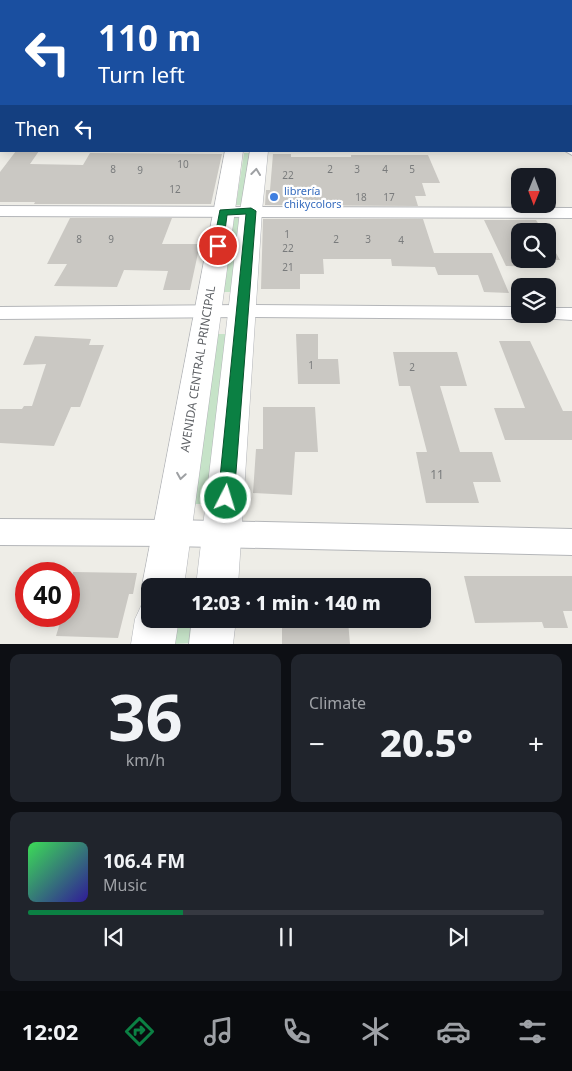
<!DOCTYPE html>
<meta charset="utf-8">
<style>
:root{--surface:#171b24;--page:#20242c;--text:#f1f3f6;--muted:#9ea1a6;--line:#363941;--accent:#0b8043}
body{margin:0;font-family:"Noto Sans",sans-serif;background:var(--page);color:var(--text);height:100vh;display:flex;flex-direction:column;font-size:19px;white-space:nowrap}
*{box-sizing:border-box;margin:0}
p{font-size:16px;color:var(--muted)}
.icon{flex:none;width:28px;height:28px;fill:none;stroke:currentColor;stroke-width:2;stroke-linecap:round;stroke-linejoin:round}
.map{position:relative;height:644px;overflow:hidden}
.panel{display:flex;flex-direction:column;gap:10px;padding:10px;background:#0d0f14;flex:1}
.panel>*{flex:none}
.hud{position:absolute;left:0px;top:0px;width:572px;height:152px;box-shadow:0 2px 12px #0003;background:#1a4fa0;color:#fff;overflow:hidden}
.needle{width:32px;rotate:181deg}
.controls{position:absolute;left:511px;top:168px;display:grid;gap:10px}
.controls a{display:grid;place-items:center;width:45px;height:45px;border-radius:10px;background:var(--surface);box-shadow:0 2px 12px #0003;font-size:25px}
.speed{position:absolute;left:15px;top:562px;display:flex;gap:10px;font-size:25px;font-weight:700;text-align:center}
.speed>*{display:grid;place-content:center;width:65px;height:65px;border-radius:50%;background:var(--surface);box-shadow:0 2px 12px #0003;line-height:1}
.speed .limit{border:8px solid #d22;background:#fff;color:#111}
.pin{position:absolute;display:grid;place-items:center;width:42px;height:42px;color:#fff;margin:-21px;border:2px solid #fff;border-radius:50%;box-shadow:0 1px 5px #0007}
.me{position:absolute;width:55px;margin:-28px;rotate:5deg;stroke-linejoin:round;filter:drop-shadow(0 0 4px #0008)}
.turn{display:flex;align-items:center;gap:18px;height:105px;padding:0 15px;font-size:22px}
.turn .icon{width:65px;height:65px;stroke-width:2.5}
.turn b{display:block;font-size:35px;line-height:42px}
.then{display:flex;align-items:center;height:48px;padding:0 15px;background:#0003;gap:10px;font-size:19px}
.big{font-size:38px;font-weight:800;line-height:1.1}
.panel .card{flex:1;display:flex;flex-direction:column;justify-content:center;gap:8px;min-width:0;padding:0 18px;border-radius:10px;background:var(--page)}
.panel .dial{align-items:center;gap:0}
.dial b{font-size:65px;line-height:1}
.song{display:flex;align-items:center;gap:15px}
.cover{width:60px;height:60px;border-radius:8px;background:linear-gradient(135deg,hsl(130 70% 55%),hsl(250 70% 35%))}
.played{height:5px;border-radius:2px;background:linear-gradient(90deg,var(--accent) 30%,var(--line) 30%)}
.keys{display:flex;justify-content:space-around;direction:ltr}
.heat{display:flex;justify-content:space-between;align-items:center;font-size:28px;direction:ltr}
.panel .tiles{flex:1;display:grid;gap:10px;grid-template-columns:1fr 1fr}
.card:last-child{grid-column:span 2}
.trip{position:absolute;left:141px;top:578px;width:290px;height:50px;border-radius:10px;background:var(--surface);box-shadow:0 2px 12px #0003;font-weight:800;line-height:50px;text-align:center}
.tabs{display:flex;height:80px;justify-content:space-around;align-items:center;background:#090b0e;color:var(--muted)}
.tabs .icon{width:35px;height:35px}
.tabs .current{color:var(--accent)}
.tabs b{font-size:22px;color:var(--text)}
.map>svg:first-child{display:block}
.green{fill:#c6e3c8}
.building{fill:#cac8c3}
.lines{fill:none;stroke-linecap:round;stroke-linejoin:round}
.street-casing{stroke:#b4b6b9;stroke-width:2}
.secondary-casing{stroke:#b3b5b9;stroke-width:1}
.street{fill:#fff;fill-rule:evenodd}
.secondary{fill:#fff;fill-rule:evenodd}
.oneway{stroke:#9ea0a3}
.route{fill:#0b8043;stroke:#07532c}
.shop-dot{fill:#3f7fe0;stroke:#fff;stroke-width:2}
.labels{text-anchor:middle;stroke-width:4.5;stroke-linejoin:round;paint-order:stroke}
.number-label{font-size:10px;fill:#797b7c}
.far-shop-label{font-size:11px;fill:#366cbe;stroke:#fff;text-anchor:start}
.street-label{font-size:12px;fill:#5e6165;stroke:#fff}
.near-number-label{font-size:12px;fill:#797b7c}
</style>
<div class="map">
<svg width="572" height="644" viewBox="0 0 572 644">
<rect width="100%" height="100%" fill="#eeede7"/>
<g class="green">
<path d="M 244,153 L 249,153 L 243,205 L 236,205 Z"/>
<path d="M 234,218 L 241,218 L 234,292 L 224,292 Z"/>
<path d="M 215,334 L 228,334 L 209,504 L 191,504 Z"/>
<path d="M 177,619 L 195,619 L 191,643 L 173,644 Z"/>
</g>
<g class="building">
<path d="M 16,151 L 39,151 L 30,164 L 83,165 L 90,153 L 222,154 L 211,204 L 34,204 L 35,202 L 0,202 L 0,172 Z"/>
<path d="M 273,154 L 291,154 L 291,157 L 351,157 L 351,155 L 428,155 L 440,183 L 422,183 L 426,196 L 415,196 L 418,206 L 265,205 L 266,190 L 270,190 Z"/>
<path d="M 70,218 L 172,218 L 162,244 L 200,244 L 190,290 L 163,290 L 168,271 L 124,270 L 117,287 L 54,286 L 67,264 L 47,264 Z"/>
<path d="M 263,219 L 423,219 L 434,253 L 492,253 L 509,293 L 484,292 L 478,275 L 438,275 L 435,267 L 392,266 L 391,259 L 323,259 L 324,274 L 300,274 L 300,289 L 261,289 Z"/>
<path d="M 484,220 L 536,220 L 543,231 L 520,231 L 520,259 L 548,259 L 548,239 L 560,260 L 537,260 L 540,267 L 506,266 Z"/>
<path d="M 296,334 L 318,334 L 318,359 L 338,359 L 340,384 L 298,384 Z"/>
<path d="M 35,336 L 91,339 L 89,345 L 104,345 L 80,407 L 71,407 L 54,446 L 0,443 L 0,409 L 22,409 L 24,406 L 32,406 L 46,364 L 23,365 Z"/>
<path d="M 499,341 L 530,341 L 563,411 L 572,411 L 572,440 L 505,440 L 494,408 L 525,408 Z"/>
<path d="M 393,352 L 457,352 L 467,386 L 440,386 L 460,452 L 492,452 L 501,482 L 473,482 L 479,503 L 426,503 L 416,452 L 427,452 L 410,386 L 399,386 Z"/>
<path d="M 263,407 L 315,407 L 318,452 L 295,452 L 292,495 L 253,493 L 256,449 L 263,449 Z"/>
<path d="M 73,572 L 137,573 L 133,594 L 129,594 L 118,638 L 56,636 L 62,616 L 69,616 L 69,588 Z"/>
<path d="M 464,576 L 572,576 L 572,611 L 563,611 L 568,628 L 544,628 L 542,622 L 475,623 Z"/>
<path d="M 348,621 L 350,644 L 282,644 L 282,622 Z"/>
</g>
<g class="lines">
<g class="street-casing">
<g id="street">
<path d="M 270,0 L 572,0 L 572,3 L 571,1 Z"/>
<rect x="0" y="15" width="1" height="6"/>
<rect x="571" y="17" width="1" height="6"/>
<rect x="0" y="37" width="1" height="6"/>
<rect x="0" y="98" width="1" height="8"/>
<rect x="571" y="101" width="1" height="8"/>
<path d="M 571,146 L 572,146 L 572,155 L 565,151 L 571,151 Z"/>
<path d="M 0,206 L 572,208 L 572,218 L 0,216 Z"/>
<path d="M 243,305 L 520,307 L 520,314 L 530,314 L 527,317 L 520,319 L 243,317 L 0,319 L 0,307 Z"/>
<path d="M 548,308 L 572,308 L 572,320 L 541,318 L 538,314 L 548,314 Z"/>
<path d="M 0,519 L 172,520 L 572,529 L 572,555 L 172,546 L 0,545 Z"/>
</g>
</g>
<g class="secondary-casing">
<g id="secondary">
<rect x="254" y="0" width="10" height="1"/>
<path d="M 225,151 L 243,151 L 184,586 L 150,586 L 150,600 L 142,586 Z"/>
<path d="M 250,151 L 268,151 L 262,211 L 238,586 L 196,586 L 240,211 Z"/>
<path d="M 150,601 L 150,619 L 179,619 L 175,644 L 131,644 L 135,619 L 142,604 Z"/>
<path d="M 192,619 L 236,619 L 233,644 L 189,644 Z"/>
</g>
</g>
<use href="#street" class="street"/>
<use href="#secondary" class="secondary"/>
</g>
<defs><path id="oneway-chevron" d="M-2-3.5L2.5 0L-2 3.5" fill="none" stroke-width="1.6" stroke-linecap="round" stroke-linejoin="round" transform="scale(1.25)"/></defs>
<g class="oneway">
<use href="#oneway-chevron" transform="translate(256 172) rotate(-83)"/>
<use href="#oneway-chevron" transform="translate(181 476) rotate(99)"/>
</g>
<path class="route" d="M 251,208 L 256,211 L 234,498 L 231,502 L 226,504 L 221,502 L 218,498 L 246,214 L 227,215 L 223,246 L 218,249 L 213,246 L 220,210 Z"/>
<circle class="shop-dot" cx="274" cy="197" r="5"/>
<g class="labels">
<g class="number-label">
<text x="183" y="168">10</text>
<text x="113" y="173">8</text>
<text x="330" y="173">2</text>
<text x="357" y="173">3</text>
<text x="385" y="173">4</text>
<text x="412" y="173">5</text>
<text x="140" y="174">9</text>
<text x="288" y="179">22</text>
<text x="175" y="193">12</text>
<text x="361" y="201">18</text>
<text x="389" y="201">17</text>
<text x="287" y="238">1</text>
<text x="79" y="243">8</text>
<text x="111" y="243">9</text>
<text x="336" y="243">2</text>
<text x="368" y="243">3</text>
<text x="401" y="244">4</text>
<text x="288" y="252">22</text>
<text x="288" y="271">21</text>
<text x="311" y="369">1</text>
<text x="412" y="371">2</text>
</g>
<g class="far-shop-label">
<text x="284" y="195">librería<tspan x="284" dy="13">chikycolors</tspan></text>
</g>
<g class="street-label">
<text transform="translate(198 369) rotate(-81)" y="4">AVENIDA CENTRAL PRINCIPAL</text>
</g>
<g class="near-number-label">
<text x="437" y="479">11</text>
</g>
</g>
</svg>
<div class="controls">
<a><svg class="needle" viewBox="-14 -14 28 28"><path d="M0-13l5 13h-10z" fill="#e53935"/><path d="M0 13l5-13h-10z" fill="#9ea1a6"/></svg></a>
<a><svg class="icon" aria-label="search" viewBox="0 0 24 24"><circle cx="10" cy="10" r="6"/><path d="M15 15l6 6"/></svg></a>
<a><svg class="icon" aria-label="layers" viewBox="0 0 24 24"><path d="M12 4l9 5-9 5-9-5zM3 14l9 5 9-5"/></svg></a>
</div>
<div class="speed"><div class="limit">40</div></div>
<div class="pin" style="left:218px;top:246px;background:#d93025"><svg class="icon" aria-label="arrive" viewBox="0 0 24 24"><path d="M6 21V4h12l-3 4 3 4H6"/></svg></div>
<svg class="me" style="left:226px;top:498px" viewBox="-20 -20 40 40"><circle r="17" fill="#0b8043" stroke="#fff" stroke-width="3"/><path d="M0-11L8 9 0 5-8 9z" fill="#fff"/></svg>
<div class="trip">12:03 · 1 min · 140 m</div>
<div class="hud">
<div class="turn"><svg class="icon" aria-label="left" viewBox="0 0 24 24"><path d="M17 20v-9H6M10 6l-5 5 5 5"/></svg><div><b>110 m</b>Turn left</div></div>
<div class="then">Then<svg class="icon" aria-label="left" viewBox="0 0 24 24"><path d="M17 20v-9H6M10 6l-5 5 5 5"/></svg></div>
</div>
</div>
<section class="panel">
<div class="tiles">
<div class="card dial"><b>36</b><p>km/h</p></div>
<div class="card"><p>Climate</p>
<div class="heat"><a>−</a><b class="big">20.5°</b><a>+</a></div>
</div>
<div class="card">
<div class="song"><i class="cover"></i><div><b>106.4 FM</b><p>Music</p></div></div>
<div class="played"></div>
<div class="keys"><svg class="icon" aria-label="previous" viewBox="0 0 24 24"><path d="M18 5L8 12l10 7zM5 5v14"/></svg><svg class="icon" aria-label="pause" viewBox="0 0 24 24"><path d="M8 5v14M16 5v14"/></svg><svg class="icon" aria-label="next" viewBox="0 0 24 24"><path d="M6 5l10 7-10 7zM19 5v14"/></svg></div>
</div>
</div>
</section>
<nav class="tabs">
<b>12:02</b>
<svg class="icon current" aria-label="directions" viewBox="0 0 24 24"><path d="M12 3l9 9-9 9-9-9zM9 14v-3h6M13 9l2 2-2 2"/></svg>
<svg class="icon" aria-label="music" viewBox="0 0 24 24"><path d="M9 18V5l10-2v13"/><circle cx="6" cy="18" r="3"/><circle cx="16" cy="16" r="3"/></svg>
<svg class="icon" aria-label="phone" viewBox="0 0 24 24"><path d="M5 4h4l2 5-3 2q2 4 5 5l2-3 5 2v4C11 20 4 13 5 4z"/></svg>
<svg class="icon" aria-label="climate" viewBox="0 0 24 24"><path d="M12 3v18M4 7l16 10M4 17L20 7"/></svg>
<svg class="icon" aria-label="car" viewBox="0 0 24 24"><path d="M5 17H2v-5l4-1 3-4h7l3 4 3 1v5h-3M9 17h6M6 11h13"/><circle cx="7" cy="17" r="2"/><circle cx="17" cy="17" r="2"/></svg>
<svg class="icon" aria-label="filters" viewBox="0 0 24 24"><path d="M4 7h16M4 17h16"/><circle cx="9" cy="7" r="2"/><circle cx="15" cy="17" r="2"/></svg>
</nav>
